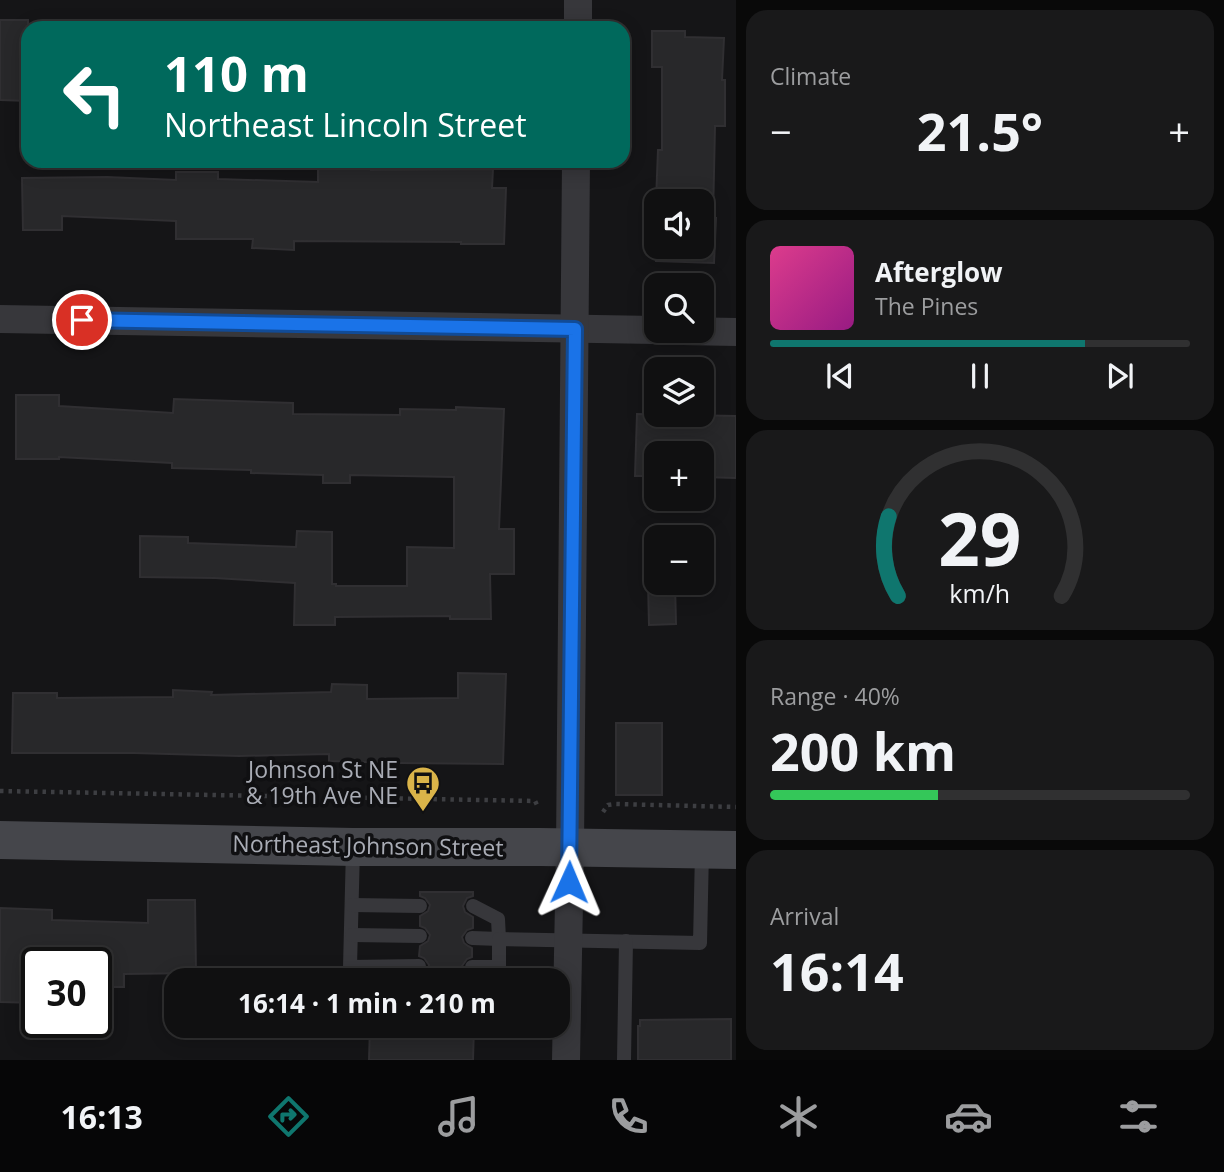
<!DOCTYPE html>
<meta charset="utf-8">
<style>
:root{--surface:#101011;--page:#19191a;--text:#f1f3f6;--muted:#9c9d9f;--line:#303031;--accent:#0f766e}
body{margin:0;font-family:"Open Sans",sans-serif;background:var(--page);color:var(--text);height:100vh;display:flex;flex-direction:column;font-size:26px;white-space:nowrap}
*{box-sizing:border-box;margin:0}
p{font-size:23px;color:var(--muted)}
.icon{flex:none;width:38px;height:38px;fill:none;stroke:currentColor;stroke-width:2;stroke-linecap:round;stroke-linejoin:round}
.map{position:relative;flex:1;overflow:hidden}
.drawer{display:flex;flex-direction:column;gap:10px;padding:10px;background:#090909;width:488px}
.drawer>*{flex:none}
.guide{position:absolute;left:21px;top:21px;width:609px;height:147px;border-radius:21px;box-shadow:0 4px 18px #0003,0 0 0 2px var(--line);background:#00695c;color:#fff;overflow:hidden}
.controls{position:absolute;left:644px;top:189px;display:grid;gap:14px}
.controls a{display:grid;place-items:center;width:70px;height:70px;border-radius:14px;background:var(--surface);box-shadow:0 4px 18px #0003,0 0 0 2px var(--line);font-size:35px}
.speed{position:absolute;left:21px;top:947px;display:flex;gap:14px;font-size:35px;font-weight:700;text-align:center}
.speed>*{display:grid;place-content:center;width:91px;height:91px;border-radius:50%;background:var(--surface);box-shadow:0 4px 18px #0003,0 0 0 2px var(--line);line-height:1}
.speed .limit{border:4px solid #111;border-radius:10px;background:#fff;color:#111}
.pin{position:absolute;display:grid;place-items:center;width:60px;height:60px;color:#fff;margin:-30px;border:4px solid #fff;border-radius:50%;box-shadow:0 2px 7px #0007}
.me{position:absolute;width:77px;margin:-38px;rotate:1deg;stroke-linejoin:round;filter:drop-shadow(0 0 5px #0008)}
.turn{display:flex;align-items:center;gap:24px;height:147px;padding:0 28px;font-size:32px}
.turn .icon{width:91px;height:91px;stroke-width:2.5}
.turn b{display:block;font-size:49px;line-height:60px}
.big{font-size:52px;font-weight:700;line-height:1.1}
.drawer .tile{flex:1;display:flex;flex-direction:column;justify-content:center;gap:10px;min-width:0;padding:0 24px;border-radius:21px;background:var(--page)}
.drawer .dial{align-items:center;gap:0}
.dial svg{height:182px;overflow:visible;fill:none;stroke:var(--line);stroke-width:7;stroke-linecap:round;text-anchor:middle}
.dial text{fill:var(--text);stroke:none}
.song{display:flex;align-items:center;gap:21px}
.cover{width:84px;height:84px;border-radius:10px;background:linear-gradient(135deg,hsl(330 70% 55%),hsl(310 70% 35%))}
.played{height:7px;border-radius:4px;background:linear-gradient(90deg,var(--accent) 75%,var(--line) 75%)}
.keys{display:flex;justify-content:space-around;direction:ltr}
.heat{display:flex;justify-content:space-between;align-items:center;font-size:38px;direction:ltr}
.charge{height:10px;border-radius:5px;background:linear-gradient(90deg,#34c759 40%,var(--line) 0)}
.trip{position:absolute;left:164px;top:968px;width:406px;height:70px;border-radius:21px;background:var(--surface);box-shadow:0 4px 18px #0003,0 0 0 2px var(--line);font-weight:700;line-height:70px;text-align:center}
.dock{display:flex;height:112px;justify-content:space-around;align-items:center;background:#060607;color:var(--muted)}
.dock .icon{width:49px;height:49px}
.dock .on{color:var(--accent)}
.dock b{font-size:32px;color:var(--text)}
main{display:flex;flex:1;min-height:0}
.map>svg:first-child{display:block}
.building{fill:#28282a;stroke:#302f32;stroke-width:2}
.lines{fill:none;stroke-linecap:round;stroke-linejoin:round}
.path{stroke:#3d3e42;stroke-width:4.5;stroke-dasharray:3.5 5;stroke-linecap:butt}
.service{stroke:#37373b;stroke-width:14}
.minor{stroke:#37373b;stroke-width:28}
.secondary{stroke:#45464b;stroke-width:38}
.route-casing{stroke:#114b97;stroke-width:18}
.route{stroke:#1a73e8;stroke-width:12}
.labels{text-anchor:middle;stroke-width:7;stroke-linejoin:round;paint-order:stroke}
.poi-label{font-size:23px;fill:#a9acb5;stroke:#101012;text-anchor:end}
.street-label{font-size:23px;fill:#a9acb5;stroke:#101012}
</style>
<main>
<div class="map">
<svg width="736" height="1060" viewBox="0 0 736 1060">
<rect width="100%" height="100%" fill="#151517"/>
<g class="building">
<path d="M 0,20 L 28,20 L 28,101 L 0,100 Z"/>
<path d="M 652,31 L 685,31 L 685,37 L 724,38 L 722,80 L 725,80 L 725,126 L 715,126 L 713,218 L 716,218 L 714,263 L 656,261 L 656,247 L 702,247 L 702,201 L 656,201 L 658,150 L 662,150 L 662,67 L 652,67 Z"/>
<path d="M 318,161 L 371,161 L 371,170 L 493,169 L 492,188 L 506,188 L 504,244 L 461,244 L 461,242 L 294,241 L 294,250 L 252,248 L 253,239 L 176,239 L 176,221 L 62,216 L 62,230 L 23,230 L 22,178 L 107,177 L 176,180 L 176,172 L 218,172 L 218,179 L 318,182 Z"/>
<path d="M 16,395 L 59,395 L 59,406 L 173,413 L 174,399 L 293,403 L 293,414 L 400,415 L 400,409 L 456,410 L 456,407 L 504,409 L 499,529 L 514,529 L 514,574 L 490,574 L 491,619 L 450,619 L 450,616 L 335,617 L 335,625 L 294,625 L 295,583 L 215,578 L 140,577 L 140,536 L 188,537 L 188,543 L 296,547 L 297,531 L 332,532 L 332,584 L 336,584 L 336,586 L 407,586 L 407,547 L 454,548 L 454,477 L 350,475 L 350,483 L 323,483 L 323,475 L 251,473 L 251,470 L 172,468 L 172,463 L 59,457 L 59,459 L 16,459 Z"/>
<path d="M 637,414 L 736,416 L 736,478 L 702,477 L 702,453 L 656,453 L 656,476 L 635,476 Z"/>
<path d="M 648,583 L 675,583 L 676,624 L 649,625 Z"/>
<path d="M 458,673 L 506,674 L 503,764 L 399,763 L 329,761 L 329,754 L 239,756 L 134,753 L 12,753 L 13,693 L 57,693 L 57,698 L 173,697 L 173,690 L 212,692 L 211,695 L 331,692 L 332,684 L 367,685 L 367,699 L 458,698 Z"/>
<rect x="616" y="723" width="46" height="72"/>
<path d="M 420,892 L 473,892 L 473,896 L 467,898 L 463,906 L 465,912 L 473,917 L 473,928 L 467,930 L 462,937 L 464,943 L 468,946 L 472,948 L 472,957 L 467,959 L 462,966 L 466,974 L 425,974 L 428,970 L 429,965 L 424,958 L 419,956 L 420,946 L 428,941 L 430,935 L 425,928 L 420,926 L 420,916 L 428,911 L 430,905 L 425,898 L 420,896 Z"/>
<path d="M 148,900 L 195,900 L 196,973 L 124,974 L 124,987 L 96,987 L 96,962 L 37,962 L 37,1003 L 0,1002 L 0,908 L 52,910 L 52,920 L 148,923 Z"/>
<path d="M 731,1019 L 731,1060 L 638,1060 L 638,1026 L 640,1026 L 640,1020 Z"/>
<path d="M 370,1026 L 474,1026 L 473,1060 L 369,1060 Z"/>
</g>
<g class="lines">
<g class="path">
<path d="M 0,791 L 535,801 L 538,807"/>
<path d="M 603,812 L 608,805 L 615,804 L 736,807"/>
</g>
<g class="service">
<path d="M 353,848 L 350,967 L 419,966"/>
<path d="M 352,905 L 420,906"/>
<path d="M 352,935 L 420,936"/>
<path d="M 472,938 L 499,939 L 498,919 L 473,906"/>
<path d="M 472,967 L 499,967 L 499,939 L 700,943 L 702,851"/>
<path d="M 624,1060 L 626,941"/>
</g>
<g class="minor">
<path d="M 578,28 L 578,0"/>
<path d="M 0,319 L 656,330"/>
<path d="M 683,331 L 736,332"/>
<path d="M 566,1060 L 570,848 L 576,161"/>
</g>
<path class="secondary" d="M 0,840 L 353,847 L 540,847 L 736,850"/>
</g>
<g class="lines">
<g class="route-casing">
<path id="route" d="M 82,320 L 575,329 L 569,882"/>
</g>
<use href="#route" class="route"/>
</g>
<defs>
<g id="bus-pin" transform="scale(1.75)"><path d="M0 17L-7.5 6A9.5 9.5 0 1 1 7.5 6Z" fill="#dab449" stroke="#101012"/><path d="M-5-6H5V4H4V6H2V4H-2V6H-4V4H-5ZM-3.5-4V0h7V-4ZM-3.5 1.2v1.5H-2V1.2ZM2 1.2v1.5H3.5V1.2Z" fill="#111"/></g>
</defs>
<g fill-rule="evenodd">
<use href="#bus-pin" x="423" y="783"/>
</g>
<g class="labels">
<g class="poi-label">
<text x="398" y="778">Johnson St NE<tspan x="398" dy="26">&amp; 19th Ave NE</tspan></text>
</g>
<g class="street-label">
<text transform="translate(368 846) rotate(1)" y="8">Northeast Johnson Street</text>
</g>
</g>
</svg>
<div class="controls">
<a><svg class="icon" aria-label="sound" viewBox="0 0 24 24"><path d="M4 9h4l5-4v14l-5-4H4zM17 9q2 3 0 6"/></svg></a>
<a><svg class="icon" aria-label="search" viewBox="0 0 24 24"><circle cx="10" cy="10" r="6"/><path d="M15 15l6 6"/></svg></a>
<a><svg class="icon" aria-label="layers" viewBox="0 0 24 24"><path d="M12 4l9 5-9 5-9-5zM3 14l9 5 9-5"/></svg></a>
<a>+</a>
<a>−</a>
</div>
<div class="speed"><div class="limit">30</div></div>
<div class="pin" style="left:82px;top:320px;background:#d93025"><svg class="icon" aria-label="arrive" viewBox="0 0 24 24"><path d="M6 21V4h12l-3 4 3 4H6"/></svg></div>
<svg class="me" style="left:569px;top:882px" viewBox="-20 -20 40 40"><path d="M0-17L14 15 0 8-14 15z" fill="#1a73e8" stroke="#fff" stroke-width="4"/></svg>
<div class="trip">16:14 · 1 min · 210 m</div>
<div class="guide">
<div class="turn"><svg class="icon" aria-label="left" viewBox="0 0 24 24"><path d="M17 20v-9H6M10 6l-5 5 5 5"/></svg><div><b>110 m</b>Northeast Lincoln Street</div></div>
</div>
</div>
<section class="drawer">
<div class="tile"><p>Climate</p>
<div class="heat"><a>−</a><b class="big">21.5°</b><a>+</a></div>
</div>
<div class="tile">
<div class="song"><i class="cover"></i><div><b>Afterglow</b><p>The Pines</p></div></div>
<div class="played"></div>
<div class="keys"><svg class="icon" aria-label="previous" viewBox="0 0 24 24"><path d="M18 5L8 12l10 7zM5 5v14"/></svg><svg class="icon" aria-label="pause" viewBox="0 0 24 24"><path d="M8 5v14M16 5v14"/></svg><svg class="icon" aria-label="next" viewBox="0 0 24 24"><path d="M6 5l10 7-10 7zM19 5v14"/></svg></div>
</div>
<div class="tile dial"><svg viewBox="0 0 100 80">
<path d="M14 69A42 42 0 1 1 86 69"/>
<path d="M14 69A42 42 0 0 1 10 34" stroke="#0f766e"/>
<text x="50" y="56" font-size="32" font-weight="700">29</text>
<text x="50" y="72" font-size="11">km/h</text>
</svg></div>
<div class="tile"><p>Range · 40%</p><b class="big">200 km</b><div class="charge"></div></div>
<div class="tile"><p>Arrival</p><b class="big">16:14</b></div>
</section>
</main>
<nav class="dock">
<b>16:13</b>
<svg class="icon on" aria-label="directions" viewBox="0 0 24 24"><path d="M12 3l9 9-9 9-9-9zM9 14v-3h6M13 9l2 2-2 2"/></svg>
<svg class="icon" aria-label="music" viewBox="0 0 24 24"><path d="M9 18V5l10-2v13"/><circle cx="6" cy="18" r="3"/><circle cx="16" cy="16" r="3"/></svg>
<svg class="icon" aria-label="phone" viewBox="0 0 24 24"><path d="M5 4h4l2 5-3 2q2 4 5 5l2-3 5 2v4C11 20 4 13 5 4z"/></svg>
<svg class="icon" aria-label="climate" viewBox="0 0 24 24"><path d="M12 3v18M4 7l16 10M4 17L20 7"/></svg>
<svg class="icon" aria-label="car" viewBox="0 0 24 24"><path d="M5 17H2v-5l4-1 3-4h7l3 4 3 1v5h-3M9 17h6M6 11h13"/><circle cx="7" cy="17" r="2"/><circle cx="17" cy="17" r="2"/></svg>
<svg class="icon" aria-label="filters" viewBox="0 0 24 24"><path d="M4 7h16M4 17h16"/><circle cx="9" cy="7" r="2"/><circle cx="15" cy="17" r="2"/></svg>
</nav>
